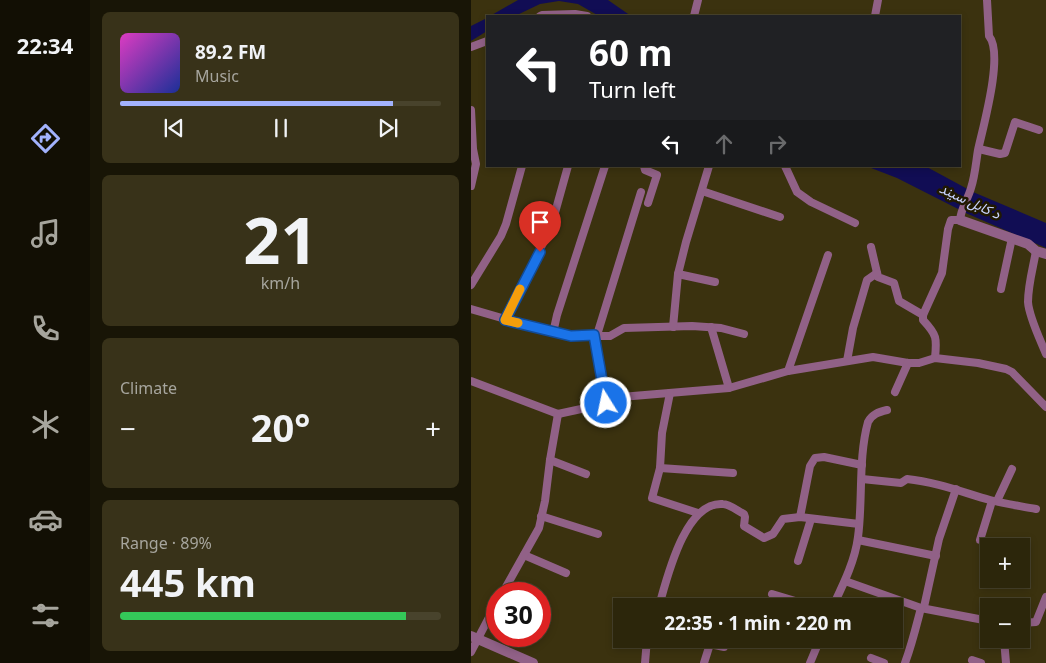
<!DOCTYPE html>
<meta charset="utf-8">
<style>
:root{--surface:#2c260b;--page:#383219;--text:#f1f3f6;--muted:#a6a59d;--line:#48432c;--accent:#a2b2fd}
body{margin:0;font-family:"Noto Sans",Vazirmatn,sans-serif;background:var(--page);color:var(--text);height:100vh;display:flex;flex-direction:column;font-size:19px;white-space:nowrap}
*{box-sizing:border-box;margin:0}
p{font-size:16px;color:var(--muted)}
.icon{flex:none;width:28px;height:28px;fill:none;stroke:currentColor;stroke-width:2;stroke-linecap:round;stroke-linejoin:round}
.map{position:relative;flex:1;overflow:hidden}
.panel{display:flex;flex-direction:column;gap:12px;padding:12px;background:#181506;width:381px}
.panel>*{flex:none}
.guide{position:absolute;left:15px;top:15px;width:475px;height:152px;border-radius:0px;box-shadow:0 2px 8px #0003,0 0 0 1px var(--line);background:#202124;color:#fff;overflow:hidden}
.fabs{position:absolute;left:509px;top:538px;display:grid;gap:10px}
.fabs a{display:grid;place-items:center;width:50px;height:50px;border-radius:0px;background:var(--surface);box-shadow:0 2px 8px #0003,0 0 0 1px var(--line);font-size:25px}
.speed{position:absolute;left:15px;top:582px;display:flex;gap:10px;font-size:25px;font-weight:700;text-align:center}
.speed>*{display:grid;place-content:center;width:65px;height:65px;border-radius:50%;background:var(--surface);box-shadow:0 2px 8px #0003,0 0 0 1px var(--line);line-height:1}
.speed .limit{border:8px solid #d22;background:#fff;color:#111}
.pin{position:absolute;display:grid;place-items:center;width:42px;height:42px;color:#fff;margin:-51px -21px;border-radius:50% 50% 50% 0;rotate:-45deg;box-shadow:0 0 5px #0007}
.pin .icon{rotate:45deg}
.me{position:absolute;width:55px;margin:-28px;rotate:350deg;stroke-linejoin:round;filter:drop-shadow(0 0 4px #0008)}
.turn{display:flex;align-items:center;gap:18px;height:105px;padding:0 20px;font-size:22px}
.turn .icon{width:65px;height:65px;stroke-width:2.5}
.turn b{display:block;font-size:35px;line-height:42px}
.lanes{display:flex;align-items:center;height:48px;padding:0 20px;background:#0003;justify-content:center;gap:25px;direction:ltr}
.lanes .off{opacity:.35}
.big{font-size:38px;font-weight:700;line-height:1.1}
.panel .card{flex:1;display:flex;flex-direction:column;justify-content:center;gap:8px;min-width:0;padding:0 18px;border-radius:8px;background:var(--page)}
.panel .dial{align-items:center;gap:0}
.dial b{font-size:65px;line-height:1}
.song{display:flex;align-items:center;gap:15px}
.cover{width:60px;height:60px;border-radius:8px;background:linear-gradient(135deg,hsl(310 70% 55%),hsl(230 70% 35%))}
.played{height:5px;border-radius:2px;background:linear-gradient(90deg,var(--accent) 85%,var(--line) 85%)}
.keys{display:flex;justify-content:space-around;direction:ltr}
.heat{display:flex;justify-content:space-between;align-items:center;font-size:28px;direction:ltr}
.charge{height:8px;border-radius:4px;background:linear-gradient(90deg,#34c759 89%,var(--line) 0)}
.trip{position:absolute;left:142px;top:598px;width:290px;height:50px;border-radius:0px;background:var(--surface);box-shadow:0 2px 8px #0003,0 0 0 1px var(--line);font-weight:700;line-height:50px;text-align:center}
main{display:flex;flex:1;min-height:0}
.menu{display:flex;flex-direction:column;width:90px;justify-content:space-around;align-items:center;background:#120f04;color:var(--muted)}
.menu .icon{width:35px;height:35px}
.menu .selected{color:var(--accent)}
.menu b{font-size:22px;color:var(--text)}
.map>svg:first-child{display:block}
.water{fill:#110d54}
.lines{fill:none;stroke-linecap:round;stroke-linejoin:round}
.minor{stroke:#916187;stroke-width:8}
.tertiary{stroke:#916187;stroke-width:10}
.route-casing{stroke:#114b97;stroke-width:12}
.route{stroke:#1a73e8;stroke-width:9}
.slow{stroke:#f59e0b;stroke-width:9}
.labels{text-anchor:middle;stroke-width:5;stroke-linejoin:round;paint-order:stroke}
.water-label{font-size:14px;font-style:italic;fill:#c9d4ff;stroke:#211901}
</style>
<main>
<nav class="menu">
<b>22:34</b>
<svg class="icon selected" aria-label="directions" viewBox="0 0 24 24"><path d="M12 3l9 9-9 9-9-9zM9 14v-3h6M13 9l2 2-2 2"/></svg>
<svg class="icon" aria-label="music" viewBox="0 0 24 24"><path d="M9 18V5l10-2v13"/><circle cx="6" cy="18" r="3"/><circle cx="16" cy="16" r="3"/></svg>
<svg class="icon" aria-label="phone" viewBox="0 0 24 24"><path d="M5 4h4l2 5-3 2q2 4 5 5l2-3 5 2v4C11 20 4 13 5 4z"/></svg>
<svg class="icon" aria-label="climate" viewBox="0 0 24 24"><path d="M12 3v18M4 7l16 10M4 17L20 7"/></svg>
<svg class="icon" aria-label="car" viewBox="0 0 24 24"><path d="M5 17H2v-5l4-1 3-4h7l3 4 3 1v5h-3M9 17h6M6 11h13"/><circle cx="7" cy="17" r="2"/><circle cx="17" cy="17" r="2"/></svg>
<svg class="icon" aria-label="filters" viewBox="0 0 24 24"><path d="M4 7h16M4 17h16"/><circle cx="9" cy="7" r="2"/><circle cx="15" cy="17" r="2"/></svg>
</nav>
<section class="panel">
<div class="card">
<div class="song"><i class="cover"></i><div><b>89.2 FM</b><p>Music</p></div></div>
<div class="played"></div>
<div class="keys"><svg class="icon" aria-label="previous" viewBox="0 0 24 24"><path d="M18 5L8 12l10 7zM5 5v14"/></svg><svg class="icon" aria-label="pause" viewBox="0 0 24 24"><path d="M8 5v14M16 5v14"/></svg><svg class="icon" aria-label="next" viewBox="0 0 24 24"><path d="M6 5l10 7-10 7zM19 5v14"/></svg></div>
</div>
<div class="card dial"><b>21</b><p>km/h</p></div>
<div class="card"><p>Climate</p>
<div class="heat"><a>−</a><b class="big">20°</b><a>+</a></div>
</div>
<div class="card"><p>Range · 89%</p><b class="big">445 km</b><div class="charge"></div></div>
</section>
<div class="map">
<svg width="575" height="663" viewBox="0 0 575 663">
<rect width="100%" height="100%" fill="#3b320f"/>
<g class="water">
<path d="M 47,0 L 137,0 L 160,16 L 128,16 L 107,4 L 88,1 L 69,4 L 44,16 L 19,16 Z"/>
<path d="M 16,18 L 16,31 L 0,41 L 0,26 Z"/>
<path d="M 395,166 L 454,166 L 502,192 L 575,223 L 575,248 L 497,214 L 426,178 Z"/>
</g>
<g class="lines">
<g class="minor">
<path d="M 69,16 L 71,15 L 104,14 L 116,16"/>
<path d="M 223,16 L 227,0"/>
<path d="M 404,16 L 407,0"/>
<path d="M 0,47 L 16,41"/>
<path d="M 0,110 L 2,149 L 5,164 L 0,186"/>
<path d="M 508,149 L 529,154 L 534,153 L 544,122 L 568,130"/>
<path d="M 173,166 L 174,170 L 186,175 L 177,203"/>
<path d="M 314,166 L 326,192 L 340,202 L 384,223"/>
<path d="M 231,191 L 309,217"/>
<path d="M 400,247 L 407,277 L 423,283 L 428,301 L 452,315"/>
<path d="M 565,251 C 562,268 557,285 557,302 C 558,317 569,339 575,354"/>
<path d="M 207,274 L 244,282"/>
<path d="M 0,285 L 30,236 L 35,224 L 51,166"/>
<path d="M 530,289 L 541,238"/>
<path d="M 0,309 L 75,331 L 100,336 L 139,336 L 153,328 L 221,326 L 250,328 L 273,334"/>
<path d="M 34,320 L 80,227 L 97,166"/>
<path d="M 202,327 L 207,274 L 215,242 L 238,166"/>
<path d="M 240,327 L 258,388"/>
<path d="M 82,333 L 86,315 L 134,166"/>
<path d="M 123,335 L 135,403"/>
<path d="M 126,335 L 170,192"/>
<path d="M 464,358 C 466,338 466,335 452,320 L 452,315 L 471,273 L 477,229 L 480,220 L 489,220 C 490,208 497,199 500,188 C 504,176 505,162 507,150 C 512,127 533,54 518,36 L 516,0"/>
<path d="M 376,361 L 382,328 L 396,280 L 406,273"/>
<path d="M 317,371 L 357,255"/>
<path d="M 0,381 L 87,414 L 124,406 L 150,397 L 258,388 L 317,371 L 402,357 L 437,363 L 448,363 L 464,358 L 507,363 L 535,369 L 541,372 L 575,407"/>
<path d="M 424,392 L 437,363"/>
<path d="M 199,393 L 191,433 L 189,468 L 181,498 L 227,513"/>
<path d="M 79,460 L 115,474"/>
<path d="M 189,468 L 262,473"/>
<path d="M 391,479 L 430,483 L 436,479 C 465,482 491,492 519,500 C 534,504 550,506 565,509"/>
<path d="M 526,501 L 541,469"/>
<path d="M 70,516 L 127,534"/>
<path d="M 329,517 L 339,466 L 344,458 L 353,457 L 391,465"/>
<path d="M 387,540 L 465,556"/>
<path d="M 509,540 L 521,501"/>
<path d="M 53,555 L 95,573"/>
<path d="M 327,561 L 340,519"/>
<path d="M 374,581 L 450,608 L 518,621"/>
<path d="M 31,594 L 68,528 L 74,501 L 79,460 L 87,414"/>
<path d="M 301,594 L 341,606"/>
<path d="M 188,606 C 196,578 214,501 252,504 C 258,504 267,511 273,514 L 274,517 L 273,526 L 293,538 L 302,534 L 312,519 L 329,517 L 388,524"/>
<path d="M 362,606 C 372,585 384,561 387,537 C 392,500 387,458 397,422 C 401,414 408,412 416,410"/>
<path d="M 453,607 L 468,539 L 485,489"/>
<path d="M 550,623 L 565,622 L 575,597"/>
<path d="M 150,638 L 167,643 L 173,639"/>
<path d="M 533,639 L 535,663"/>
<path d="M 0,652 L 26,602"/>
<path d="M 400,658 L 413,663"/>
<path d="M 501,660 L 510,663"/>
<path d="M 174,663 L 176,639"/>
<path d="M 233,663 L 239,644 L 253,647"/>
<path d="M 339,663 L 349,639"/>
<path d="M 434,663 C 441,644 445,627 450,608"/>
</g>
<g class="tertiary">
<path d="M 489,220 L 557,244 L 565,251 L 575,254"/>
<path d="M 0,636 L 62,663"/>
</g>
</g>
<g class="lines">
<g class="route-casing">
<path id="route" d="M 69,252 L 34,320 L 100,336 L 123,335 L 135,403"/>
</g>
<use href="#route" class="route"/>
<path class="slow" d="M 47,323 L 34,320 L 49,289"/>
</g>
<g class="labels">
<g class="water-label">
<text transform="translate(499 201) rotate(25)" y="5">د کابل سيند</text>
</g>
</g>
</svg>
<div class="fabs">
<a>+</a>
<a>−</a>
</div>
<div class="speed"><div class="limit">30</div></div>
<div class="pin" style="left:69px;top:252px;background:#d93025"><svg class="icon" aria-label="arrive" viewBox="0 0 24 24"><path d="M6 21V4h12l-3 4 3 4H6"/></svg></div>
<svg class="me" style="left:135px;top:403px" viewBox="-20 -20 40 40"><circle r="17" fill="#1a73e8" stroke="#fff" stroke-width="3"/><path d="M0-11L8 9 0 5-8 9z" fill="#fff"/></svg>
<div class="trip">22:35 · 1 min · 220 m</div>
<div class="guide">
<div class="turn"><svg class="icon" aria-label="left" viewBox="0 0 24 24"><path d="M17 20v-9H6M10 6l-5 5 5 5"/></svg><div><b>60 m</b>Turn left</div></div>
<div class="lanes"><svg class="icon" aria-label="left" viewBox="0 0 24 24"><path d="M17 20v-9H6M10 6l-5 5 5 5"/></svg><svg class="icon off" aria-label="ahead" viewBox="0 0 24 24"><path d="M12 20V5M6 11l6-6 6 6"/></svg><svg class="icon off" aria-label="right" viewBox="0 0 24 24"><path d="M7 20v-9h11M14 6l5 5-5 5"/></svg></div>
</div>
</div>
</main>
